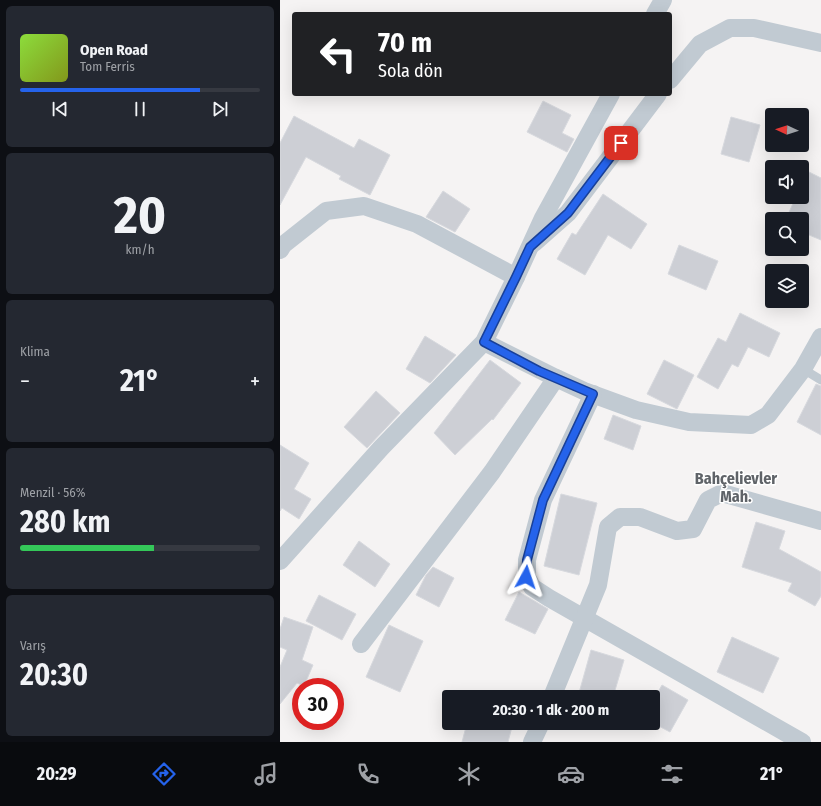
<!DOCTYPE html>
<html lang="tr">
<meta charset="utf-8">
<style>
:root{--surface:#171b24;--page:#242831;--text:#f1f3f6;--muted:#9ea1a6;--line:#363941;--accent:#2563eb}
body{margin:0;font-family:"Fira Sans Condensed",sans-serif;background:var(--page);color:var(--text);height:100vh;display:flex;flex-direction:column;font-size:15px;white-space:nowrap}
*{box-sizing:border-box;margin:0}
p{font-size:13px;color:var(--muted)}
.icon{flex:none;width:22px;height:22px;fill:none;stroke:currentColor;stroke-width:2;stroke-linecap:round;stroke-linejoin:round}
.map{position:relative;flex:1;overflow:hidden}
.drawer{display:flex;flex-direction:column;gap:6px;padding:6px;background:#0d0f14;width:280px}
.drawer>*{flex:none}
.banner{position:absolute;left:12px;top:12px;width:380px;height:84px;border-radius:4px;box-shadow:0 4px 16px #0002;background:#202124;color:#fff;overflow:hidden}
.needle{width:26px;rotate:273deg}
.controls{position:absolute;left:485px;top:108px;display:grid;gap:8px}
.controls a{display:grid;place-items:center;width:44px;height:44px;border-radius:4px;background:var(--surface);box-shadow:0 4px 16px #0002;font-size:20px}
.speed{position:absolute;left:12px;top:678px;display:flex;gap:8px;font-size:20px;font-weight:700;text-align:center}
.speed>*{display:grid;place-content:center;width:52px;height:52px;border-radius:50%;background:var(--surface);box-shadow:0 4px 16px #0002;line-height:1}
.speed .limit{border:6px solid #d22;background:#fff;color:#111}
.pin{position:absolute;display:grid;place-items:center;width:34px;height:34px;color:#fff;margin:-17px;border-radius:8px;box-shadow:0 2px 6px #0006}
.me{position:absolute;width:44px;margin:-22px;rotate:5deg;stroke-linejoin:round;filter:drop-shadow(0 0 3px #0008)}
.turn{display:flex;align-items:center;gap:14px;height:84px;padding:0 20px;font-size:18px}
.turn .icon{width:52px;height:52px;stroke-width:2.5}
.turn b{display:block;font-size:28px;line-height:34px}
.big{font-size:30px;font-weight:700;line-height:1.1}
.drawer .tile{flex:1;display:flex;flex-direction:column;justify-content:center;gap:6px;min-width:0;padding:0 14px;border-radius:6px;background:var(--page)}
.drawer .dial{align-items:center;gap:0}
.dial b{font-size:52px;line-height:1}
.song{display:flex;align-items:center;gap:12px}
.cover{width:48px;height:48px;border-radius:6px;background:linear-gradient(135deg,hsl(90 70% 55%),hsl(70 70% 35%))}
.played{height:4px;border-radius:2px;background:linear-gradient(90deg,var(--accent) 75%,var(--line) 75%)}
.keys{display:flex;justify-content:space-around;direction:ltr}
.heat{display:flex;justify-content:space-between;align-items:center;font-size:22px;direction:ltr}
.charge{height:6px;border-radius:3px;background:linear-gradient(90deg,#34c759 56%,var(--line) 0)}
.trip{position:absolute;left:162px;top:690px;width:218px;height:40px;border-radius:4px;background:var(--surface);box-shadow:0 4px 16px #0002;font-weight:700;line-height:40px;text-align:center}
.tab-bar{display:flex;height:64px;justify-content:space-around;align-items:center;background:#090b0e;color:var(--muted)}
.tab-bar .icon{width:28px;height:28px}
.tab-bar .active{color:var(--accent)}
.tab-bar b{font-size:18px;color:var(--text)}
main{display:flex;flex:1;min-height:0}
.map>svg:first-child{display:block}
.building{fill:#cdcfd5;stroke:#d7d9de}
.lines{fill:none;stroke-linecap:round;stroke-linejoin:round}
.lane{stroke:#c1cad2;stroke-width:9}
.street{stroke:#c1cad2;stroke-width:18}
.route-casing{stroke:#184099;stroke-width:10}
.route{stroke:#2563eb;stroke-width:7}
.labels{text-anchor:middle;stroke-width:3;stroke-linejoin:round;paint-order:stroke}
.district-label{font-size:16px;font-weight:bold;fill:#5f6368;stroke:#fff}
</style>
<main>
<section class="drawer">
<div class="tile">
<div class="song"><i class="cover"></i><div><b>Open Road</b><p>Tom Ferris</p></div></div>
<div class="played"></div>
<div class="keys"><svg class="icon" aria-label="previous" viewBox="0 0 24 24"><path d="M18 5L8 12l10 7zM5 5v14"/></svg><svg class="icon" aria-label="pause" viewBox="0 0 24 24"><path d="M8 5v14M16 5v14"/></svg><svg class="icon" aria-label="next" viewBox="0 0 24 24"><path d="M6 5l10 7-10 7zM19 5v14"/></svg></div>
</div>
<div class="tile dial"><b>20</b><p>km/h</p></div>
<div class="tile"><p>Klima</p>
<div class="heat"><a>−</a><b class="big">21°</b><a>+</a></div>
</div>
<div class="tile"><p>Menzil · 56%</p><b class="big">280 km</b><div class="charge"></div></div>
<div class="tile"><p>Varış</p><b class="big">20:30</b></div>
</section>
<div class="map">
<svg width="541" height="742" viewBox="0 0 541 742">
<rect width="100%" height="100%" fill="#f5f3f3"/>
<g class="building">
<path d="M 263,101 L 291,115 L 282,133 L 294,139 L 287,152 L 247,132 Z"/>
<path d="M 14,116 L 74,148 L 79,139 L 110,155 L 90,195 L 59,179 L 61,176 L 26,157 L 0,205 L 0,143 Z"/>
<path d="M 451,117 L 480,125 L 469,162 L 441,154 Z"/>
<path d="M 527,171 L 541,178 L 541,240 L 522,232 L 522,219 L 506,219 L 516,197 L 522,197 L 522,182 Z"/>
<path d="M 163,191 L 190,209 L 175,232 L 146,217 Z"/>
<path d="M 323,194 L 367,224 L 351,249 L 328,235 L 305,275 L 277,259 L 292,233 L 296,235 Z"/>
<path d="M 399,245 L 438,261 L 426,290 L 388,274 Z"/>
<path d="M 460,313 L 500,333 L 489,357 L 468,347 L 458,367 L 452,364 L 438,389 L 417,377 L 438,338 L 446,342 Z"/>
<path d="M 145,336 L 176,355 L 150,383 L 126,369 Z"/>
<path d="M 210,360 L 241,383 L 213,420 L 212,419 L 175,455 L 154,433 Z"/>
<path d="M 384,360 L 414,375 L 397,409 L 367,394 Z"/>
<path d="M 536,384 L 541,386 L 541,435 L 517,422 Z"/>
<path d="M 96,391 L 120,413 L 87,448 L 64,427 Z"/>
<path d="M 333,415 L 361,426 L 353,450 L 324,439 Z"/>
<path d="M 0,445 L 29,463 L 14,489 L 31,499 L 19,519 L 2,508 L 0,511 Z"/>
<path d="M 281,494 L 317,503 L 299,575 L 264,566 Z"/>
<path d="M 476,522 L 505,531 L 499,549 L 541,572 L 541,596 L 535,606 L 508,591 L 512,583 L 462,567 Z"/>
<path d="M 79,541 L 110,564 L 95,587 L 63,565 Z"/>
<path d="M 153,567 L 174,578 L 159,607 L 136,595 L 146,575 Z"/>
<path d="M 239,592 L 268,609 L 255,634 L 225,620 Z"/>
<path d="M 39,595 L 76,614 L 62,640 L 26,621 Z"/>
<path d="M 4,617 L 33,627 L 22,660 L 33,665 L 24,686 L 17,683 L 0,704 L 0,667 L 7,650 L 0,647 L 0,629 Z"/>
<path d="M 109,625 L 143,641 L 120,692 L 86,677 Z"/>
<path d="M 452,637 L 499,658 L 483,693 L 437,672 Z"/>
<path d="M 311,650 L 344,660 L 333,697 L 315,697 L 299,693 Z"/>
<path d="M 382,685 L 408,700 L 390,732 L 373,723 L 373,701 Z"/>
<path d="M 187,723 L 233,723 L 228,742 L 182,742 Z"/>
</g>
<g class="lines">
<path class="lane" d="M 523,369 L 541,380"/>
<g class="street">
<path d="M 375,14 L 383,0"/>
<path d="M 390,80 L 420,44 L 450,28 L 474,28 L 541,43"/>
<path d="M 254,243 L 288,213 L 378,94"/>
<path d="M 0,250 L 3,245 L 46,211 L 84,206 L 137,224 L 236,277"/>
<path d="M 204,342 L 276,378 L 304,391 L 356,410 L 409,422 L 471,425 L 488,415 L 523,369 L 541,337"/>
<path d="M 313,394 L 263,500 L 247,560 L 247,577 L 252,587 L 269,598 L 522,742"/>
<path d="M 0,561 L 101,448 L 204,342 L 236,277 L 263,218 L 331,94"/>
<path d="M 81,644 L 212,472 L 276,378"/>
<path d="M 272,697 L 318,585 L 328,527 L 340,517 L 360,517 L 397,531 L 413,529 L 428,500 L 442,493 L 541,521"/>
<path d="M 252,742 L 261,723"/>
</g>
</g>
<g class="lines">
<g class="route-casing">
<path id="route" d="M 246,577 L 247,560 L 263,500 L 313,394 L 259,371 L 204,342 L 236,277 L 250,247 L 288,213 L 341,143"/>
</g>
<use href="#route" class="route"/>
</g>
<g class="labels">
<g class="district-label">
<text x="456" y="484">Bahçelievler<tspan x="456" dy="18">Mah.</tspan></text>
</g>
</g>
</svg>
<div class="controls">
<a><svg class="needle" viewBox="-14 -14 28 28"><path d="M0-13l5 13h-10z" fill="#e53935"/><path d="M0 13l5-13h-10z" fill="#9ea1a6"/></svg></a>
<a><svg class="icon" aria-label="sound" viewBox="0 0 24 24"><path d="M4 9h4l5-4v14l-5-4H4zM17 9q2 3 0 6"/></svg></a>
<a><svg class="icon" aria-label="search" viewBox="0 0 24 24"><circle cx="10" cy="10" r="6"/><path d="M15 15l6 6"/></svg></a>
<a><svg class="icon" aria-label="layers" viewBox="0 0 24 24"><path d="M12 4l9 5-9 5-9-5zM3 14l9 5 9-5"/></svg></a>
</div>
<div class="speed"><div class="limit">30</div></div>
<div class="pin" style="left:341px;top:143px;background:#d93025"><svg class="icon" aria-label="arrive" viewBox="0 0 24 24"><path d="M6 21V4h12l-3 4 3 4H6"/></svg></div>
<svg class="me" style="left:246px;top:577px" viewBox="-20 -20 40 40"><path d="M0-17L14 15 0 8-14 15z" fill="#2563eb" stroke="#fff" stroke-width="4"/></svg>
<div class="trip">20:30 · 1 dk · 200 m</div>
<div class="banner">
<div class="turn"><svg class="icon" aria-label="left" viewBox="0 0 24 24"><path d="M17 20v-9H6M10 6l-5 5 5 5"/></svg><div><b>70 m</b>Sola dön</div></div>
</div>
</div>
</main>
<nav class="tab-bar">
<b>20:29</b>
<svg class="icon active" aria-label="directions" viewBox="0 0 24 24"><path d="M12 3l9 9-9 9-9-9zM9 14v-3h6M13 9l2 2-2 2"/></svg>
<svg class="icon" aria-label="music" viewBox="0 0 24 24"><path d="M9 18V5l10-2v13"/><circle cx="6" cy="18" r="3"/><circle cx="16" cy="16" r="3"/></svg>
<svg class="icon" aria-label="phone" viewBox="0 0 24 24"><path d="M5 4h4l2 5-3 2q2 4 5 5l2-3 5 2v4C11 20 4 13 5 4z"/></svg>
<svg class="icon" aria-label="climate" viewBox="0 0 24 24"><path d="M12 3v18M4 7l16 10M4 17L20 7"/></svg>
<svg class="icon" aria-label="car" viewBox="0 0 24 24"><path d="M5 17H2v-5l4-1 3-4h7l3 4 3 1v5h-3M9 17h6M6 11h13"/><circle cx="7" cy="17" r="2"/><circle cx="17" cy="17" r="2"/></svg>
<svg class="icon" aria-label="filters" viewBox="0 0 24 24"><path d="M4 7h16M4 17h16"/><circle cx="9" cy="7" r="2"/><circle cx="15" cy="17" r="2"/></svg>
<b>21°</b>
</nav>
